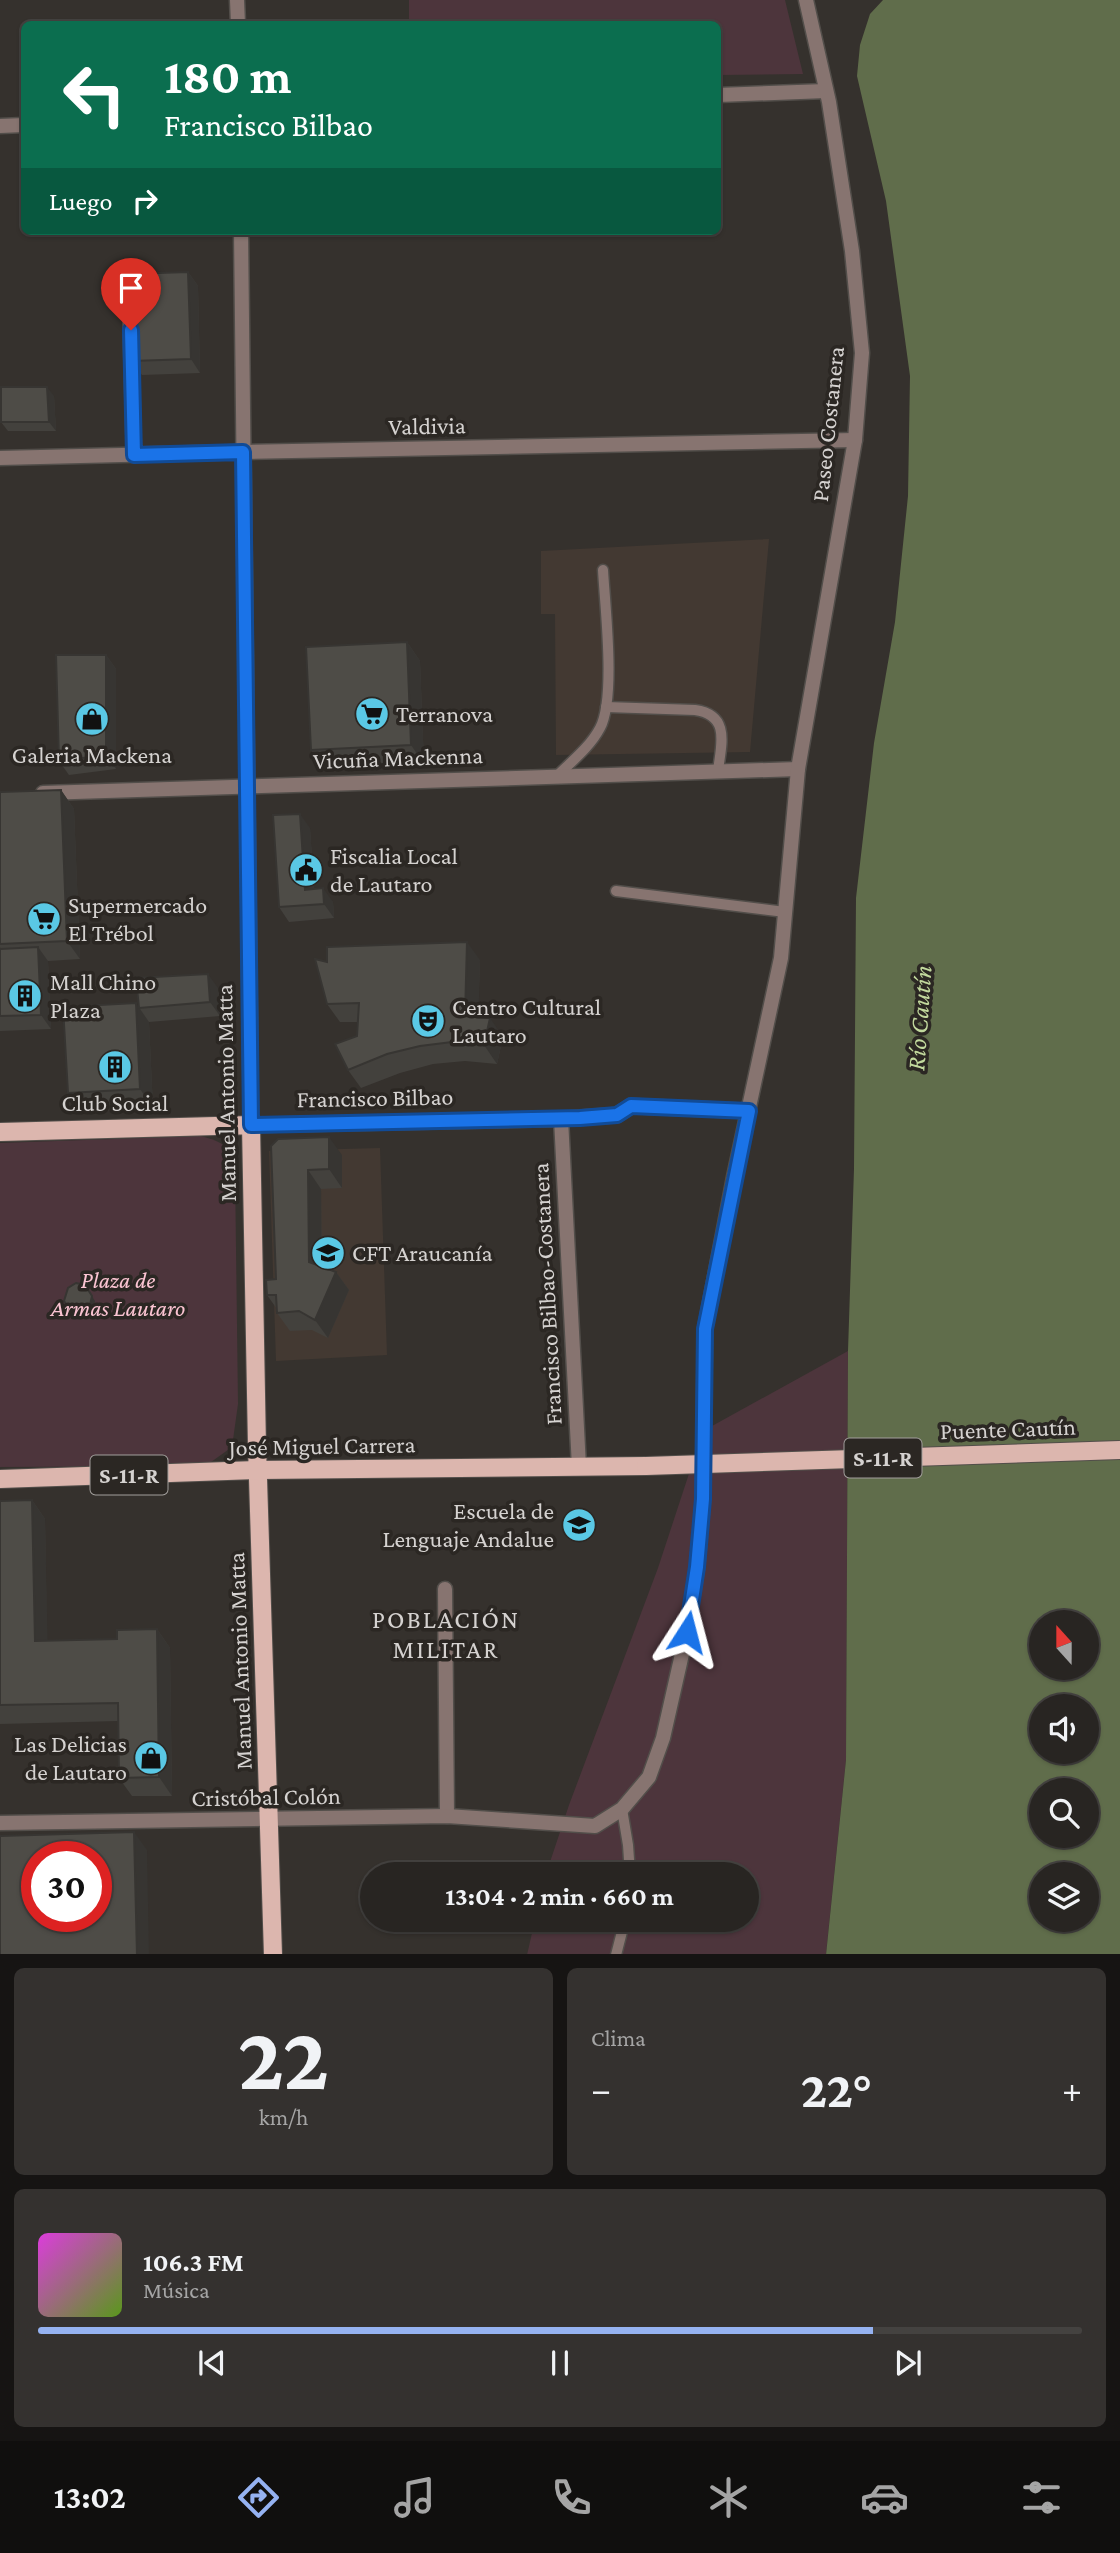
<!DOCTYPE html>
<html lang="es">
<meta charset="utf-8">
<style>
:root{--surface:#282522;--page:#34312f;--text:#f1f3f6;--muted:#a5a5a5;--line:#444240;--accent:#95b2f1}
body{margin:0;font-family:"Crimson Pro",serif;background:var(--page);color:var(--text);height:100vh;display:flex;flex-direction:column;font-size:26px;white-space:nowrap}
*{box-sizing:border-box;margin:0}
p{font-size:23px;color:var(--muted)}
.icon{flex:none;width:38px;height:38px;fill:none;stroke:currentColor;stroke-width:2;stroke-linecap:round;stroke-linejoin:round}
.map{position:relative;height:1954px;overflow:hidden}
.side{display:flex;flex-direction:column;gap:14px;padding:14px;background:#161413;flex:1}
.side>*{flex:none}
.top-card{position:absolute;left:21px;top:21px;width:700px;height:214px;border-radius:10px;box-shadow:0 2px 5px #0004,0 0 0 2px var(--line);background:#0b6e4f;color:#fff;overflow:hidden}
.needle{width:46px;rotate:339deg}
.tools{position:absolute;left:1029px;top:1610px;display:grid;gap:14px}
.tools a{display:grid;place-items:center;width:70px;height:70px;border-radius:50%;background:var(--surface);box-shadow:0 2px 5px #0004,0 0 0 2px var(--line);font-size:35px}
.speed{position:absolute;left:21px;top:1841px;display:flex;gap:14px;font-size:35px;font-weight:700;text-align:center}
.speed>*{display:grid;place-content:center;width:91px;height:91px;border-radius:50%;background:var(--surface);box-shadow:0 2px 5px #0004,0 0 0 2px var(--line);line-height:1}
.speed .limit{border:10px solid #d22;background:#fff;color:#111}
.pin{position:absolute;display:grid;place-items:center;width:60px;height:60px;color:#fff;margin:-72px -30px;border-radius:50% 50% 50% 0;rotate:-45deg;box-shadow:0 0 7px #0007}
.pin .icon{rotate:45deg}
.me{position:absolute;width:77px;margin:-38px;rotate:9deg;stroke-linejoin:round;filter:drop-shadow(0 0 5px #0008)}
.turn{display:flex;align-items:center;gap:24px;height:147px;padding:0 28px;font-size:32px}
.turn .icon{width:91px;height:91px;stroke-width:2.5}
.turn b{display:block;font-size:49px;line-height:60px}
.then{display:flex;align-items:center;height:66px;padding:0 28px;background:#0003;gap:14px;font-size:26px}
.big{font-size:52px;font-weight:700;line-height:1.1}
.side .tile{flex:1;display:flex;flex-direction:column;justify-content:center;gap:10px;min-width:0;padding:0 24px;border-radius:10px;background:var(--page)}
.side .dial{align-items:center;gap:0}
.dial b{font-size:91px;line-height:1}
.song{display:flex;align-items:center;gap:21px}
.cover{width:84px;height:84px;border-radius:10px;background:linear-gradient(135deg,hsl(300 70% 55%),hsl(90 70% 35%))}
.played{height:7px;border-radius:4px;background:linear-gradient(90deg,var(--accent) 80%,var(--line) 80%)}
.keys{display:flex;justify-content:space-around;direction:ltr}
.heat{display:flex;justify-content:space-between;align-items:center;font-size:38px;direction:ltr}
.side .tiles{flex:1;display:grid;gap:14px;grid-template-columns:1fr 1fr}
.tile:last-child{grid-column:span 2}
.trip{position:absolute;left:360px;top:1862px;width:399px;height:70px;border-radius:35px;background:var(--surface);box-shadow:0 2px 5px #0004,0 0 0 2px var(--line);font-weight:700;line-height:70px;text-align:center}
.tab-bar{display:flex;height:112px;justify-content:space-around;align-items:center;background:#100f0e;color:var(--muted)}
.tab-bar .icon{width:49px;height:49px}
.tab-bar .on{color:var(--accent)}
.tab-bar b{font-size:32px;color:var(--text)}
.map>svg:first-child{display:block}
.built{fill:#433932}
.green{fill:#4d353c}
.water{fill:#606d4b;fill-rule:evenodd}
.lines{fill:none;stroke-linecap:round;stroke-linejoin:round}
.service-casing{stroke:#524e4a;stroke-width:13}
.minor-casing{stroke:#524e4a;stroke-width:17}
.tertiary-casing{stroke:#524e4a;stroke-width:17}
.primary-casing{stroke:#524e4a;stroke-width:20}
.service{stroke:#877470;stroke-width:10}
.minor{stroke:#877470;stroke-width:14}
.tertiary{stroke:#877470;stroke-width:14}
.primary{stroke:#dcb6ae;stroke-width:18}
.primary-bridge-casing{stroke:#524e4a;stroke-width:20;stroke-linecap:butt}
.primary-bridge{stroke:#dcb6ae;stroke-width:18}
.wall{fill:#43413d}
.shaded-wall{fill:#373532}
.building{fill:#4e4c47;stroke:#373532;stroke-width:2;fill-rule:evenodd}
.route-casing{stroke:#114b97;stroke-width:18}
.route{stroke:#1a73e8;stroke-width:12}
.labels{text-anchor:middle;stroke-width:7;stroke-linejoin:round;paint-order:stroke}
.shield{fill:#2b2723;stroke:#a29f9c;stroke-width:2}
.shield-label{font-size:23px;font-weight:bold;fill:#d5d2d0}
.street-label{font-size:24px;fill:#d5d2d0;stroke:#2b2723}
.poi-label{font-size:24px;fill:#d5d2d0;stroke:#2b2723;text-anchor:start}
.park-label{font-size:24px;font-style:italic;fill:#fbc4d2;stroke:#2b2723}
.water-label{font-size:26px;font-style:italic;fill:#c2d99d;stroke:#2b2723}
.neighbourhood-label{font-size:26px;letter-spacing:2px;fill:#d5d2d0;stroke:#2b2723}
</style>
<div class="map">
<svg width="1120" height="1955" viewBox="0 0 1120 1955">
<rect width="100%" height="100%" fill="#35312d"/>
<g class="built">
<path d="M 769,539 L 750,752 L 556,755 L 555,614 L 541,614 L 541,551 Z"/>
<path d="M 380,1148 L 387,1355 L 276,1361 L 269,1151 Z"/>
</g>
<g class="green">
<path d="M 409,0 L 785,0 L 803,74 L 718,75 L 718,24 L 409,24 Z"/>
<path d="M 200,1136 C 225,1142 228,1146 235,1170 L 238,1404 L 232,1447 L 211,1462 L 188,1466 L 0,1467 L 0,1143 Z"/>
<path d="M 848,1351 L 846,1760 L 826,1954 L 527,1955 L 535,1920 L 747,1920 L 747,1874 L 546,1874 L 569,1805 L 658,1568 L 703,1431 Z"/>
</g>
<path class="water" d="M 883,0 L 1120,0 L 1120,1954 L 826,1955 L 846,1760 L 848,1351 L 854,1169 L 856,898 L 874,743 L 895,622 L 908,496 L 910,376 L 886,201 L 857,76 L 860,45 L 870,14 ZM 1041,1622 L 1087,1622 L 1087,1668 L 1041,1668 ZM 1041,1706 L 1087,1706 L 1087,1752 L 1041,1752 ZM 1041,1790 L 1087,1790 L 1087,1836 L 1041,1836 ZM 1041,1874 L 1087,1874 L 1087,1920 L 1041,1920 Z"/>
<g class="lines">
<g class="service-casing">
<g id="service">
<path d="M 606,707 L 695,710 C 731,715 721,745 718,771"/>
<path d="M 557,776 C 572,761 590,747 600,728 C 616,698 605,607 603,570"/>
<path d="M 616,891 L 785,912"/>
<path d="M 622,1809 L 628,1845 L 630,1874"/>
<path d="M 616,1955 L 625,1920"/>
</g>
</g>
<g class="minor-casing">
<g id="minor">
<path d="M 718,95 L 826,91"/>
<path d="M 0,126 L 24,125"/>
<path d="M 130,305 L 134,455"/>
<path d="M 243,452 L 855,440"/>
<path d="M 43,793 L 798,769"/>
<path d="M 561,1119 L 579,1467"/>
<path d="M 251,1125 L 561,1119 L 617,1115 L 631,1106 L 749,1111"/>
<path d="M 445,1589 L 447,1816"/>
<path d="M 0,1823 L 447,1816 L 595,1826 L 622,1809 L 649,1777 L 663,1738 L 687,1632 L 697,1568 L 703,1499 L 705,1329 L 734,1177 L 781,958 L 798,769 L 855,440 L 862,353 L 852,251 L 829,102 L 806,0"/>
</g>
</g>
<g class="tertiary-casing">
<g id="tertiary">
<path d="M 237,0 L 238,24"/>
<path d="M 241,231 L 251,1125"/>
<path d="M 0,458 L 243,452"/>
</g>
</g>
<g class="primary-casing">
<g id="primary">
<path d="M 0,1132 L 251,1125 L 257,1447 L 273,1955"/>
<path d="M 0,1479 L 258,1470 L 646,1466"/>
</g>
</g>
<use href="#service" class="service"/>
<use href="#minor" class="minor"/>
<use href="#tertiary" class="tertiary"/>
<use href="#primary" class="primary"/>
<g class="primary-bridge-casing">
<path id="primary-bridge" d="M 646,1466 L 1120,1450"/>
</g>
<use href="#primary-bridge" class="primary-bridge"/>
</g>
<g class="wall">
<path d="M 188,272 L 198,286 L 200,373 L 142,375 L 132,361 Z"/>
<path d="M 54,396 L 56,431 L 8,431 L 1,422 Z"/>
<path d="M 407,642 L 420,661 L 424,764 L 324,768 L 311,750 Z"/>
<path d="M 106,655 L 116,669 L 116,769 L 69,775 L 59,761 Z"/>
<path d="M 61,790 L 74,809 L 80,959 L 48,961 L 51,1029 L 0,1031 L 0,949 L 1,949 L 0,947 L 0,792 Z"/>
<path d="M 310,828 L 314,889 L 333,902 L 334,918 L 289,922 L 279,907 Z"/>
<path d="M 480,960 L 478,1017 L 503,1037 L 497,1064 L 465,1061 L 433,1064 L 400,1073 L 361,1088 L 348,1070 L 357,1036 L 357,1022 L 340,1022 L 327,1004 L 327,962 Z"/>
<path d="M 218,988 L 220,1016 L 149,1022 L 153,1108 L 81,1112 L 68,1093 L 139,1008 Z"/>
<path d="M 271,1146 L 342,1155 L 342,1188 L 321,1189 L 322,1267 L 336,1272 L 349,1290 L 328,1338 L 312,1330 L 290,1331 L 277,1313 L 277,1309 L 267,1295 L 276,1279 Z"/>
<path d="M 64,1301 L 95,1301 L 93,1310 L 82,1316 L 73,1313 Z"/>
<path d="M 32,1500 L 45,1519 L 47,1641 L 117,1639 L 157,1629 L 170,1648 L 172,1796 L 132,1796 L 119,1778 L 118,1721 L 0,1724 L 0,1501 Z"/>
</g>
<g class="shaded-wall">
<path d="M 188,272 L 198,286 L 200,373 L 191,359 Z"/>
<path d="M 47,387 L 54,396 L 56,431 L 49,422 Z"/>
<path d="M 407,642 L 420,661 L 424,764 L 411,745 Z"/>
<path d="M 106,655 L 116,669 L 116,769 L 106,755 Z"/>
<path d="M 61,790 L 74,809 L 80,959 L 67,941 Z"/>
<path d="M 300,814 L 310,828 L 315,904 L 305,890 Z"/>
<path d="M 323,888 L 333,902 L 334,918 L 324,904 Z"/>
<path d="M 467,942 L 480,960 L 478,1035 L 465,1016 Z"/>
<path d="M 38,947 L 48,961 L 51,1029 L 41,1015 Z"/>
<path d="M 208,974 L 218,988 L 220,1016 L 210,1002 Z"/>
<path d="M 136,1003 L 149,1022 L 153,1108 L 140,1089 Z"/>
<path d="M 490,1018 L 503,1037 L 497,1064 L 484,1045 Z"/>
<path d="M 329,1137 L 342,1155 L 342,1188 L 329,1169 Z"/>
<path d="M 308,1170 L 321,1189 L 322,1280 L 309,1262 Z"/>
<path d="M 336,1272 L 349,1290 L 328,1338 L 315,1320 Z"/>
<path d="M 85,1285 L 95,1301 L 93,1310 L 90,1305 Z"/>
<path d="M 32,1500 L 45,1519 L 48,1660 L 35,1641 Z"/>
<path d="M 157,1629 L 170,1648 L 172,1796 L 159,1777 Z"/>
<path d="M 134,1832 L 147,1850 L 149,1955 L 137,1955 Z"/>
</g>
<g class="building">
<path d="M 188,272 L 191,359 L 132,361 L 129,274 Z"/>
<path d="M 1,387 L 47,387 L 49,422 L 1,422 Z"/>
<path d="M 407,642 L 411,745 L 311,750 L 306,647 Z"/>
<path d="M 56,655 L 106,655 L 106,755 L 59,761 Z"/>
<path d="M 61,790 L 67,941 L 0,944 L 0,792 Z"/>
<path d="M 300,814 L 305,890 L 323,888 L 324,904 L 279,907 L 273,815 Z"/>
<path d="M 467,942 L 465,1016 L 490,1018 L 484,1045 L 452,1042 L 420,1046 L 387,1054 L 348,1070 L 335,1044 L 357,1036 L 359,1003 L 327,1004 L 315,959 L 327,962 L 327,947 Z"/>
<path d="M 38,947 L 41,1015 L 0,1016 L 0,949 Z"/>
<path d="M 208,974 L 210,1002 L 139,1008 L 136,978 Z"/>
<path d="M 136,1003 L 140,1089 L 68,1093 L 63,1007 Z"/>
<path d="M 329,1137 L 329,1169 L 308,1170 L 309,1262 L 336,1272 L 315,1320 L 299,1311 L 277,1313 L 276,1295 L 267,1295 L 266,1280 L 276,1279 L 271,1146 L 278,1139 Z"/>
<path d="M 76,1283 L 85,1285 L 92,1296 L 90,1305 L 78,1312 L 69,1308 L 64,1301 L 68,1288 Z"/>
<path d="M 32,1500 L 35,1641 L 117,1639 L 117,1630 L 157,1629 L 159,1777 L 119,1778 L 118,1703 L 0,1705 L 0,1501 Z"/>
<path d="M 134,1832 L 137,1955 L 0,1955 L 0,1836 ZM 37,1857 L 96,1857 L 96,1916 L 37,1916 Z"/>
</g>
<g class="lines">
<g class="route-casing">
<path id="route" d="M 131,330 L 134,455 L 243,452 L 251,1125 L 580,1118 L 617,1115 L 631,1106 L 749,1111 L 705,1329 L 703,1499 L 697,1567 L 687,1632"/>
</g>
<use href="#route" class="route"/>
</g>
<defs>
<g id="supermarket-disc" transform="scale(1.75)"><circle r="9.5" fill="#5ac8e5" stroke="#2b2723"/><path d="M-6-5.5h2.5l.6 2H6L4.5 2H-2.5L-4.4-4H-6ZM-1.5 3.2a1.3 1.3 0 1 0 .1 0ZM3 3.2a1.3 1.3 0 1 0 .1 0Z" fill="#111"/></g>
<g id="shop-disc" transform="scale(1.75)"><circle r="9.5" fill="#5ac8e5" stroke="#2b2723"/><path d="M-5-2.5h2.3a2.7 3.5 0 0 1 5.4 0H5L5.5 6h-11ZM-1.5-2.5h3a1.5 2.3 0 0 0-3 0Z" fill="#111"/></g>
<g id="civic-disc" transform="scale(1.75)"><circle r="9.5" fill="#5ac8e5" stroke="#2b2723"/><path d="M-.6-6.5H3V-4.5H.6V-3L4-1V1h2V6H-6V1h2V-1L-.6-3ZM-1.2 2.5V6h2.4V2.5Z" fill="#111"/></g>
<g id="building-disc" transform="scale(1.75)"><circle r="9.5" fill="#5ac8e5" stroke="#2b2723"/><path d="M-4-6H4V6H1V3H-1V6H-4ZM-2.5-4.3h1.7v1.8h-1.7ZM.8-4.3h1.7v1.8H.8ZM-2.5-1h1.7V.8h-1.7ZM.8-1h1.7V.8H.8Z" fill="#111"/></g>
<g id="theatre-disc" transform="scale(1.75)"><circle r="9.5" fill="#5ac8e5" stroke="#2b2723"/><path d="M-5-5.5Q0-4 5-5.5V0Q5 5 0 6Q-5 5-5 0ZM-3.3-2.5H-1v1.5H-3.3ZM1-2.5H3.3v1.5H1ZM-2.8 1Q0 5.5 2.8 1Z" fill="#111"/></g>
<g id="university-disc" transform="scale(1.75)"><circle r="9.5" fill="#5ac8e5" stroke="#2b2723"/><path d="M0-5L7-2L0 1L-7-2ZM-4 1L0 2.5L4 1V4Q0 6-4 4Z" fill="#111"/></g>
<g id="school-disc" transform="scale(1.75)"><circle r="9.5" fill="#5ac8e5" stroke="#2b2723"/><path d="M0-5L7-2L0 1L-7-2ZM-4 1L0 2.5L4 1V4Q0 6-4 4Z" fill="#111"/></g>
</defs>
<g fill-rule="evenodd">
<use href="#supermarket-disc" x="372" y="714"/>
<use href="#shop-disc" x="92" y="719"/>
<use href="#civic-disc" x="306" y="870"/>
<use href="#supermarket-disc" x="44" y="919"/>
<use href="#building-disc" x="25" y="996"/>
<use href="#theatre-disc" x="428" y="1021"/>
<use href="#building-disc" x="115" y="1067"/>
<use href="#university-disc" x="328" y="1253"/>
<use href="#school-disc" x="579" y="1525"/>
<use href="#shop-disc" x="151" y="1758"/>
</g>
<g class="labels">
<g class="shield">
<rect x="844.5" y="1438.5" width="77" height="39" rx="5"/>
<rect x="90.5" y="1455.5" width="77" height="39" rx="5"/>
</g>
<g class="shield-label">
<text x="883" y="1466">S-11-R</text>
<text x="129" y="1483">S-11-R</text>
</g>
<g class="street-label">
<text transform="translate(828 424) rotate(-84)" y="8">Paseo Costanera</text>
<text transform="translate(427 426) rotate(-1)" y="8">Valdivia</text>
<text transform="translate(398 758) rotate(-2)" y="8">Vicuña Mackenna</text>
<text transform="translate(226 1093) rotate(-91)" y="8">Manuel Antonio Matta</text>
<text transform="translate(375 1098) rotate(-1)" y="8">Francisco Bilbao</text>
<text transform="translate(547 1294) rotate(-93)" y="8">Francisco Bilbao-Costanera</text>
<text transform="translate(1008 1429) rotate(-2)" y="8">Puente Cautín</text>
<text transform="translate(322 1446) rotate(-1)" y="8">José Miguel Carrera</text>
<text transform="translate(240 1661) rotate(-92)" y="8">Manuel Antonio Matta</text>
<text transform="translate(266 1797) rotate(-1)" y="8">Cristóbal Colón</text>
</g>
<g class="poi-label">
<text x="396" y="722">Terranova</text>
<text x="92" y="763" text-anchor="middle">Galeria Mackena</text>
<text x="330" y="864">Fiscalia Local<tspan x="330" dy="28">de Lautaro</tspan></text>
<text x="68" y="913">Supermercado<tspan x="68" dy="28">El Trébol</tspan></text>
<text x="50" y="990">Mall Chino<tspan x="50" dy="28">Plaza</tspan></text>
<text x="452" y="1015">Centro Cultural<tspan x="452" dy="28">Lautaro</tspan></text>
<text x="115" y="1111" text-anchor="middle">Club Social</text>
<text x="352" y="1261">CFT Araucanía</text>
<text x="554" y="1519" text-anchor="end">Escuela de<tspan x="554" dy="28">Lenguaje Andalue</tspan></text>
<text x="127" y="1752" text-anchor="end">Las Delicias<tspan x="127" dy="28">de Lautaro</tspan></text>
</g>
<g class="park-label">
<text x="118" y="1288">Plaza de<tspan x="118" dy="28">Armas Lautaro</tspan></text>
</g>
<g class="water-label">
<text transform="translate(919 1018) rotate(-86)" y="9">Río Cautín</text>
</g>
<g class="neighbourhood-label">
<text x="446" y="1628">POBLACIÓN<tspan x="446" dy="30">MILITAR</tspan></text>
</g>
</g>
</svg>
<div class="tools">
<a><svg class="needle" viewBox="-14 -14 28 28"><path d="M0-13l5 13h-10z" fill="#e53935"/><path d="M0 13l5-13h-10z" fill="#a5a5a5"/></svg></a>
<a><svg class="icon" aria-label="sound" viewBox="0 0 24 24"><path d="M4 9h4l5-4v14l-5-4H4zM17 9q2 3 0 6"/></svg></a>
<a><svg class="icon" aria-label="search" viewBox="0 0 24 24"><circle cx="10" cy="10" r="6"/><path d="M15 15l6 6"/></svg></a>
<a><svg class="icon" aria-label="layers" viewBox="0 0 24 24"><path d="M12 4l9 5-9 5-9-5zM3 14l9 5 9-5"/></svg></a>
</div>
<div class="speed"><div class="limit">30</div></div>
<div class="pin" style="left:131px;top:330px;background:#d93025"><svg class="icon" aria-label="arrive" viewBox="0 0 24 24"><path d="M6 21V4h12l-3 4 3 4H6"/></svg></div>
<svg class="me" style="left:687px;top:1632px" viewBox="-20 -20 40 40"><path d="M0-17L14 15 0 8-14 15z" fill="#1a73e8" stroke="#fff" stroke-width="4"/></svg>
<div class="trip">13:04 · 2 min · 660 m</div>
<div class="top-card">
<div class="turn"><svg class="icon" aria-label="left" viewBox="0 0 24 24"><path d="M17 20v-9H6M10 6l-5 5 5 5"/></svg><div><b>180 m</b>Francisco Bilbao</div></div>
<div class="then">Luego<svg class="icon" aria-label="right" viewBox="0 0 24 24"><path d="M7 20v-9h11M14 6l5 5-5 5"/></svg></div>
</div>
</div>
<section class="side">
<div class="tiles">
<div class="tile dial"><b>22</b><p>km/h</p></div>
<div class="tile"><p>Clima</p>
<div class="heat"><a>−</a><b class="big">22°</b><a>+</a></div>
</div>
<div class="tile">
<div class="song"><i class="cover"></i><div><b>106.3 FM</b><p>Música</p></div></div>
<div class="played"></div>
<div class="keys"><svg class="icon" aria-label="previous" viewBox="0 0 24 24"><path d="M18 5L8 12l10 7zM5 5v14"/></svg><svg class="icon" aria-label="pause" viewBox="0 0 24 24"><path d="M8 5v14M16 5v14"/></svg><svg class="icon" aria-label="next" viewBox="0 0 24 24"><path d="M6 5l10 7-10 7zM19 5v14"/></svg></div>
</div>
</div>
</section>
<nav class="tab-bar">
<b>13:02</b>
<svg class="icon on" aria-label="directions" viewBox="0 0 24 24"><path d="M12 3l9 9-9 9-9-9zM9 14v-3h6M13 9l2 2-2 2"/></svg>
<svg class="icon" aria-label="music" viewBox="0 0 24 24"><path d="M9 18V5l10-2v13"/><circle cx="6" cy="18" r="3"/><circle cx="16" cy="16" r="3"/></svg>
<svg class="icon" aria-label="phone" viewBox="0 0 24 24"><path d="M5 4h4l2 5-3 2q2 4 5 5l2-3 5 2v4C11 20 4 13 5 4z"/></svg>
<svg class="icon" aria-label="climate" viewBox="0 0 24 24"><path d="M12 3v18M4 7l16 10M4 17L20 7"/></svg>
<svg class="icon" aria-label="car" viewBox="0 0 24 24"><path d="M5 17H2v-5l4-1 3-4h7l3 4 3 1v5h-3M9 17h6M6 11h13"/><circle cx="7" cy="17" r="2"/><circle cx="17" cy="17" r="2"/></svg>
<svg class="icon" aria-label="filters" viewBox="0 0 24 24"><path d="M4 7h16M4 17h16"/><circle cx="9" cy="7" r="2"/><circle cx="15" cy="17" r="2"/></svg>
</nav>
